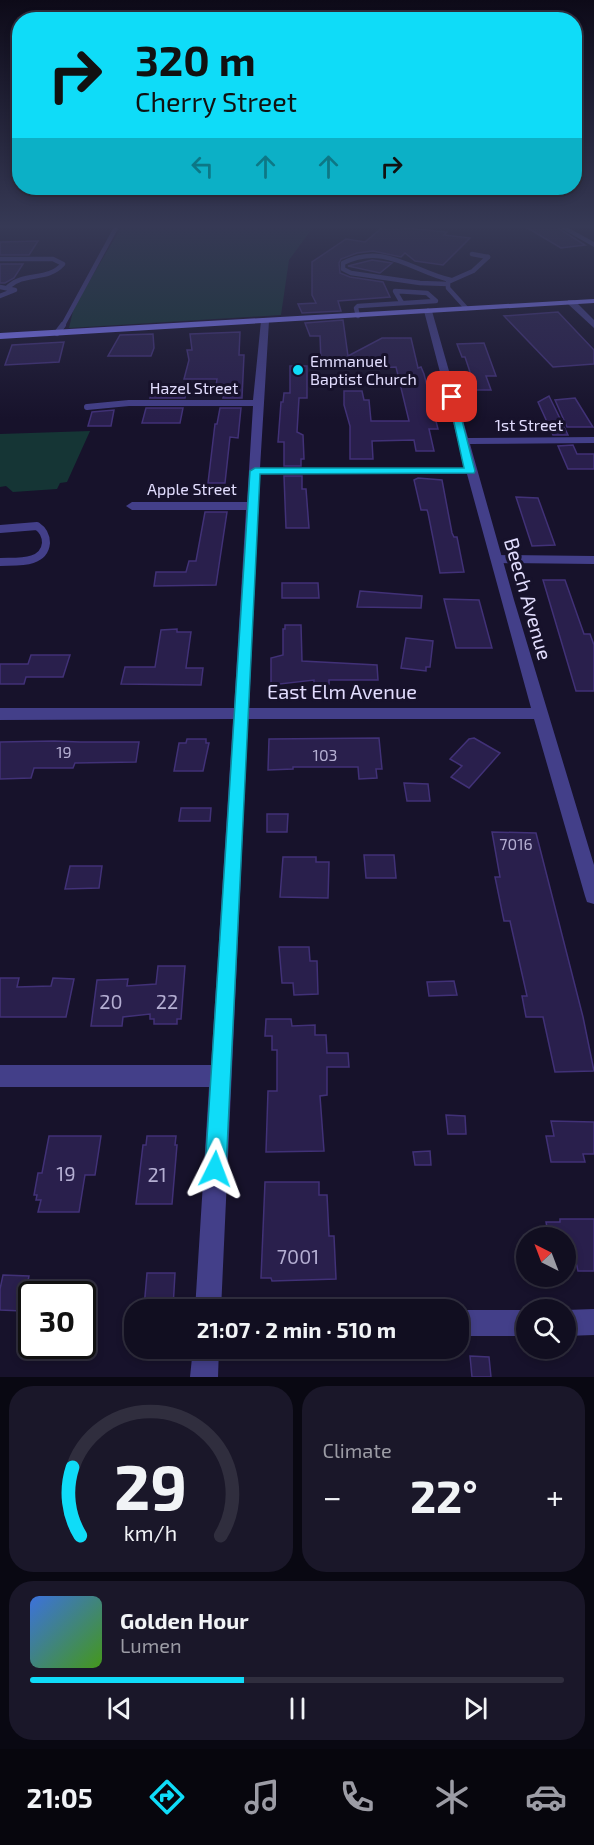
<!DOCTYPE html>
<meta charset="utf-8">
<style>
:root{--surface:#110e20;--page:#1a1729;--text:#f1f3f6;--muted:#9c9ca5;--line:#302e3e;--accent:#0fdcf8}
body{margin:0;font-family:"Exo 2",sans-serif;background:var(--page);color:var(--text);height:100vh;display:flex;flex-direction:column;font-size:22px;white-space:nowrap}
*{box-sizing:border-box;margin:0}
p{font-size:20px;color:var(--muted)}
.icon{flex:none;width:33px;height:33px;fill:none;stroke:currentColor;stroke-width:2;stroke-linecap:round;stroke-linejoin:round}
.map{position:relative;height:1377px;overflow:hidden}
.side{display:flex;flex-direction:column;gap:9px;padding:9px;background:#090812;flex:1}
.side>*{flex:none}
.banner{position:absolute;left:12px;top:12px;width:570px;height:183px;border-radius:24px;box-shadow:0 3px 9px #0003,0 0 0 2px var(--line);background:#0fdcf8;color:#111;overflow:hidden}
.needle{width:39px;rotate:318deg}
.buttons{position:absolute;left:516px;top:1227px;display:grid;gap:12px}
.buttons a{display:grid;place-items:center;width:60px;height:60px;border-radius:50%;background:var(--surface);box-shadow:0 3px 9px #0003,0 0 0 2px var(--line);font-size:30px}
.speed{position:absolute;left:18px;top:1281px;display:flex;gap:12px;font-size:30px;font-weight:700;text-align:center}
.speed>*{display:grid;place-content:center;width:78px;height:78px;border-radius:50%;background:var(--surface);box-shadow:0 3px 9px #0003,0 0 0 2px var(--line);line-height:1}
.speed .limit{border:3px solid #111;border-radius:9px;background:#fff;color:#111}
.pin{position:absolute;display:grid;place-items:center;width:51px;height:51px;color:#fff;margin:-26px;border-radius:12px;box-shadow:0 3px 9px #0006}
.me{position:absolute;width:66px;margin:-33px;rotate:3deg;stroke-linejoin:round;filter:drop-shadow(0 0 4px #0008)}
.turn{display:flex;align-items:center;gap:21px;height:126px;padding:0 24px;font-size:27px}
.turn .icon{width:78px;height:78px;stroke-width:2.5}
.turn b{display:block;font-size:42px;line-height:51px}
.lanes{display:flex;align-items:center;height:57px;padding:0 24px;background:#0003;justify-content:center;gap:30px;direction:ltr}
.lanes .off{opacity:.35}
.big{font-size:45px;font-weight:700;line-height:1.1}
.side .widget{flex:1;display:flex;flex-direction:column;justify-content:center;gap:9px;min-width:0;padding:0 21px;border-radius:24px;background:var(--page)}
.side .dial{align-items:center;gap:0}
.dial svg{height:156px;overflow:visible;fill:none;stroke:var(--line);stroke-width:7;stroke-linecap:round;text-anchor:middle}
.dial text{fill:var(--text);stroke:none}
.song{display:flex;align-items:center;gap:18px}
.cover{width:72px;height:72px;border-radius:9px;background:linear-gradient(135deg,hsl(220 70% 55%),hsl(100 70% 35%))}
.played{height:6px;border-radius:3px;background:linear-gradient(90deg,var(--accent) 40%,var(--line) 40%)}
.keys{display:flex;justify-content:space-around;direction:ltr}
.heat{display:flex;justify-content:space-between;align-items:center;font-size:33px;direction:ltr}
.side .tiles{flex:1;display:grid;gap:9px;grid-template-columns:1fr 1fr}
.widget:last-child{grid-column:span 2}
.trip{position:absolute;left:124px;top:1299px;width:345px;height:60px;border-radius:24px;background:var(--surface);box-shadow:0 3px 9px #0003,0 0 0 2px var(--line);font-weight:700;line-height:60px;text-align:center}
.dock{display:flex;height:96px;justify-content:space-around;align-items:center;background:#07060d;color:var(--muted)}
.dock .icon{width:42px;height:42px}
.dock .active{color:var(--accent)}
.dock b{font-size:27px;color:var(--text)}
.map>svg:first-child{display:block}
.green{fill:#153535}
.building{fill:#291f4c;stroke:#413177;stroke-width:1.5}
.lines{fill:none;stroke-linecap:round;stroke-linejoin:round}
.lane-far2{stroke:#433f89;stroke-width:4.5}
.lane-far1{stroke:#433f89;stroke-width:6}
.lane{stroke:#433f89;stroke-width:8}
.street{fill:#433f89;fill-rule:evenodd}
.secondary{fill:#7e77fb;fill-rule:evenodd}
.route{fill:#0fdcf8;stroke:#0a8fa1;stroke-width:1.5}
.poi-dot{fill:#0fdcf8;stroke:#17122b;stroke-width:2}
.labels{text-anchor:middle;stroke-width:6;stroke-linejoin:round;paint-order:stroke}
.far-poi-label{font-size:16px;fill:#e2ddfe;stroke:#17122b;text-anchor:start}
.far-street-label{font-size:16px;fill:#e2ddfe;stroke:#17122b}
.number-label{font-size:16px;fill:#b4aed2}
.street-label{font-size:20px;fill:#e2ddfe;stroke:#17122b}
.near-number-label{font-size:20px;fill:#b4aed2}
</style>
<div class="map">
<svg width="594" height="1377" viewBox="0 0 594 1377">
<rect width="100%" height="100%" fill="#17122b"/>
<g class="green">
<path d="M 122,226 L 314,226 L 289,260 L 281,315 L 69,328 L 74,307 Z"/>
<path d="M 90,431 L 67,482 L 60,483 L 57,489 L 13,492 L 6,486 L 0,487 L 0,434 Z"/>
</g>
<g class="building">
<path d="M 384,226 L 447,232 L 444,235 L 470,238 L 443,265 L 415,261 L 405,253 L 401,257 L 373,251 L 357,253 L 341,259 L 339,263 L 340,273 L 350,277 L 383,282 L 390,297 L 338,301 L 341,311 L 302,313 L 298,304 L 316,303 L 312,295 L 312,262 L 346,239 L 365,242 Z"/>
<path d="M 524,226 L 555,226 L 585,245 L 561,248 Z"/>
<path d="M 38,241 L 29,255 L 0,255 L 0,242 Z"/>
<path d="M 372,260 L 392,263 L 380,273 L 348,266 Z"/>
<path d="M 0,264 L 23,264 L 14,278 L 5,283 L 0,283 Z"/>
<path d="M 558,312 L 594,350 L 594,364 L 553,367 L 504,316 Z"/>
<path d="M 343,320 L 348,356 L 382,338 L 411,338 L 418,368 L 421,367 L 424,374 L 438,429 L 429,429 L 434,451 L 416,451 L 414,440 L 372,441 L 373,459 L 350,459 L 350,426 L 344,405 L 344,391 L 362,391 L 364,400 L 369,400 L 371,421 L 409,421 L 396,367 L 376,368 L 373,360 L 321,361 L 320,336 L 310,336 L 305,323 Z"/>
<path d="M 240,332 L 239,355 L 244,355 L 242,398 L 223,398 L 225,388 L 216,386 L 217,379 L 184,379 L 189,360 L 187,350 L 192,350 L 190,334 Z"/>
<path d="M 153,334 L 154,348 L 151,356 L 108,356 L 120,335 Z"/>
<path d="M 64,342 L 59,362 L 5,365 L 12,345 Z"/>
<path d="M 484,343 L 496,376 L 486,376 L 491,390 L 476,390 L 465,357 L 462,357 L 457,344 Z"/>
<path d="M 290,366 L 307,366 L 307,398 L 299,398 L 297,432 L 303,435 L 304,459 L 301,459 L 301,466 L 284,466 L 284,442 L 278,442 L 281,402 L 283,402 L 284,393 L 290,393 Z"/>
<path d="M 154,385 L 187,385 L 185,398 L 150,398 Z"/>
<path d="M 549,396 L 568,435 L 553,435 L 538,402 Z"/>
<path d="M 575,398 L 593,427 L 567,427 L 555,400 Z"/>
<path d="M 146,408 L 183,408 L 180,423 L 142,423 Z"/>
<path d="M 220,408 L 241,408 L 238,438 L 230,437 L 225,483 L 208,483 L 215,424 L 217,424 Z"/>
<path d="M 114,410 L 111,426 L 88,426 L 92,412 Z"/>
<path d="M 573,445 L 577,454 L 594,454 L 594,469 L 568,469 L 558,446 Z"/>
<path d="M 284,476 L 302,476 L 302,489 L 306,489 L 309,528 L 286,528 Z"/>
<path d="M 418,478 L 442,480 L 452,533 L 454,537 L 457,537 L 464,572 L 440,573 L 428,513 L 427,510 L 421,510 L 414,480 Z"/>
<path d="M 516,497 L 538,498 L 555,545 L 532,546 Z"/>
<path d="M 205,512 L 227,512 L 216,585 L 154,586 L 156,572 L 186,572 L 189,561 L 196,561 Z"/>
<path d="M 543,580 L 565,580 L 584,634 L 590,634 L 594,645 L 594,691 L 576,691 Z"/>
<path d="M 282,583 L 318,583 L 319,598 L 282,598 Z"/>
<path d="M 360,591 L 422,596 L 421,608 L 357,607 Z"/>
<path d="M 444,599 L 479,600 L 492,648 L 456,648 Z"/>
<path d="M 285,625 L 301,625 L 302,661 L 377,665 L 378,680 L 329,680 L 329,684 L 314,684 L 314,680 L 271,685 L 271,658 L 283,655 L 283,629 L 285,629 Z"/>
<path d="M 177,629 L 177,632 L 191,632 L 186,668 L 203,668 L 201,685 L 121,684 L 125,667 L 155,667 L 161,630 Z"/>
<path d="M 406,638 L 433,641 L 430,667 L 426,667 L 426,671 L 401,668 Z"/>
<path d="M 31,655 L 70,655 L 63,677 L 26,677 L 24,684 L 0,684 L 0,664 L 28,664 Z"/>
<path d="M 379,738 L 382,769 L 376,769 L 377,778 L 359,779 L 358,767 L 293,767 L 293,769 L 268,770 L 269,739 Z"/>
<path d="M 474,738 L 500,753 L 469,788 L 451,777 L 462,766 L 450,759 L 469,739 Z"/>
<path d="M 187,739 L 206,739 L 206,743 L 209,743 L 203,771 L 174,771 L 179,743 L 186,743 Z"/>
<path d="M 54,741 L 80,742 L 139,742 L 136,762 L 75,763 L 73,768 L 34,768 L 31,778 L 0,779 L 0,742 Z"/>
<path d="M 404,783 L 428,784 L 430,801 L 407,801 Z"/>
<path d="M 181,808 L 211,808 L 210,821 L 179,821 Z"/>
<path d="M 267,814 L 288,814 L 287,832 L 267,832 Z"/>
<path d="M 492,832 L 536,833 L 583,1017 L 594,1071 L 555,1072 L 543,1017 L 526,1017 L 522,996 L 527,996 L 512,930 L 510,921 L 504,921 L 495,877 L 500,877 Z"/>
<path d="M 364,855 L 394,855 L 396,878 L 366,878 Z"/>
<path d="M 283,857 L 316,857 L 316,862 L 329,862 L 328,898 L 280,897 Z"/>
<path d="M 70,866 L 102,866 L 99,888 L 65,889 Z"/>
<path d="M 279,947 L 309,947 L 310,961 L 317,961 L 318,994 L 294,995 L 293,983 L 282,983 Z"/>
<path d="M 158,966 L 185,966 L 181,1019 L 177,1019 L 177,1024 L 154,1024 L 154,1019 L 150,1019 L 150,1014 L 123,1017 L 122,1026 L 91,1026 L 97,980 L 128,979 L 127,986 L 156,984 Z"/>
<path d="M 0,978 L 19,978 L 17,987 L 51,986 L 53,978 L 74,979 L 66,1017 L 0,1017 Z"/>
<path d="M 454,981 L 457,995 L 429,996 L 427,982 Z"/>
<path d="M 266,1019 L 291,1019 L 292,1026 L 315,1025 L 315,1035 L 326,1035 L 327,1053 L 348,1053 L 349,1067 L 327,1067 L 327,1095 L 320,1096 L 324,1151 L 266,1152 L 268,1091 L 277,1091 L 277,1050 L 272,1050 L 272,1036 L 265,1036 Z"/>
<path d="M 446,1115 L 465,1116 L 466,1134 L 448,1134 Z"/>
<path d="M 551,1121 L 594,1122 L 594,1154 L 583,1154 L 585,1162 L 551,1162 L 546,1136 L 554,1136 Z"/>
<path d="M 49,1136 L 101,1136 L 95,1175 L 85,1175 L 79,1212 L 38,1212 L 41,1200 L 36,1200 L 37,1195 L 34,1195 L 38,1173 L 42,1173 Z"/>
<path d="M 147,1136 L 176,1136 L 175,1145 L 177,1145 L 172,1204 L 136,1204 L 143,1145 L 146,1145 Z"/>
<path d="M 430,1151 L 431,1165 L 415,1165 L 413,1152 Z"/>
<path d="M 265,1182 L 319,1182 L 319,1195 L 327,1195 L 329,1236 L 334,1236 L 336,1279 L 272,1281 L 271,1278 L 261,1278 Z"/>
<path d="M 560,1219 L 594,1219 L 594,1271 L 578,1271 L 573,1249 L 566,1249 L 566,1238 L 549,1238 L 546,1222 L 560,1222 Z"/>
<path d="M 147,1273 L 175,1273 L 173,1308 L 144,1308 Z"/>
<path d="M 3,1275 L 29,1276 L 22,1311 L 0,1310 L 0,1289 Z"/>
<path d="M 470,1356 L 489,1357 L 491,1377 L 472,1377 Z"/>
</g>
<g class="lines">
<g class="lane-far2">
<path d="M 472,254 L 488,257"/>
<path d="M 0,259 L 53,259 L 63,264 C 47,282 25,271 8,287"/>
<path d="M 448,284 L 420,283 L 351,273 L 343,269 L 343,263 C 385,242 413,272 451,280"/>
<path d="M 0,287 L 15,290 L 0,296"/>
<path d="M 466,308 L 448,288 L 448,282 L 473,271 L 488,257"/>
<path d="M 358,316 L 356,308 L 358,306 L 436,301 L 427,293 L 395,291 L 402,303"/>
<path d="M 62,327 L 117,226"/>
</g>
<g class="lane-far1">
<path d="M 57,333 L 63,325"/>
<path d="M 87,407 L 129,403"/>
</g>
<g class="lane">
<path d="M 0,529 L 37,526 C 43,530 46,535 46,543 C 44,565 15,561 0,562"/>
<path d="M 496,559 L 594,560"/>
</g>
<g class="street">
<path d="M 557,226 L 565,226 L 594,242 L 594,247 Z"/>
<path d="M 568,300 L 574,300 L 594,320 L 594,328 L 568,304 Z"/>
<path d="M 428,308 L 432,311 L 468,438 L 594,437 L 594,443 L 470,444 L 514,600 L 594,865 L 594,904 L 587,902 L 585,896 L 534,719 L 248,719 L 221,1310 L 195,1310 L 209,1087 L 0,1087 L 0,1065 L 211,1065 L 233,719 L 0,720 L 0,708 L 234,708 L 246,510 L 132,510 L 126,506 L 132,502 L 247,502 L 253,406 L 129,406 L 124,403 L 129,400 L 253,400 L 261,321 L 265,318 L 269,321 L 260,468 L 465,468 L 424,311 ZM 260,474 L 467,474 L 531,708 L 249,708 Z"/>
<path d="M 594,1309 L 594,1335 L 566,1336 L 566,1310 Z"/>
<rect x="459" y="1310" width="67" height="26"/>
<path d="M 193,1348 L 219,1348 L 218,1377 L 190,1377 Z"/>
</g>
<path class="secondary" d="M 594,299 L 594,303 L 0,339 L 0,333 Z"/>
</g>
<linearGradient id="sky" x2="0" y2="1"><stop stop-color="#0d0a18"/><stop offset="0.54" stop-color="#363955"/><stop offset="1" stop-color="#363955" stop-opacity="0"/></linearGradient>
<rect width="594" height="419" fill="url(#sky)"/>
<path class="route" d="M 448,395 L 456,397 L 475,471 L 474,473 L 260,474 L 226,1169 L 223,1177 L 215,1180 L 208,1177 L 205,1169 L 250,471 L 255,468 L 464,468 Z"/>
<circle class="poi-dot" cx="298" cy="370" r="6"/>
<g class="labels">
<g class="far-poi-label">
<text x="310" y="367">Emmanuel<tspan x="310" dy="18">Baptist Church</tspan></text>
</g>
<g class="far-street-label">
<text x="194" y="394">Hazel Street</text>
<text x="529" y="431">1st Street</text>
<text x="192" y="495">Apple Street</text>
</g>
<g class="number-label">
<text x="64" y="758">19</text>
<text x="325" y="761">103</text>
<text x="516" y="850">7016</text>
</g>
<g class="street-label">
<text transform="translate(528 599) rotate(74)" y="7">Beech Avenue</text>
<text x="342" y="699">East Elm Avenue</text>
</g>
<g class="near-number-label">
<text x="111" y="1009">20</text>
<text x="167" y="1009">22</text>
<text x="66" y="1181">19</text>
<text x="157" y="1182">21</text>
<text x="298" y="1264">7001</text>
</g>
</g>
</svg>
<div class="buttons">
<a><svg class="needle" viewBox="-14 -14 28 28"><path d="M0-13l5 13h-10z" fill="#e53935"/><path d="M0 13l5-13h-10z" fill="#9c9ca5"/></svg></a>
<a><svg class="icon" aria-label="search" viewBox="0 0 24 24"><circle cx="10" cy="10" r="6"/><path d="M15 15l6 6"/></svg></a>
</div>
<div class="speed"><div class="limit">30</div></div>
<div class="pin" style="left:452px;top:397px;background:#d93025"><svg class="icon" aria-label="arrive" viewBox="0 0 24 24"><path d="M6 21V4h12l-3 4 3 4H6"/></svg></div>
<svg class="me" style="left:215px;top:1169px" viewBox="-20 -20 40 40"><path d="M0-17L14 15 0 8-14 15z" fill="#0fdcf8" stroke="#fff" stroke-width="4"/></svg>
<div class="trip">21:07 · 2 min · 510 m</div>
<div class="banner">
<div class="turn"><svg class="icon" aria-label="right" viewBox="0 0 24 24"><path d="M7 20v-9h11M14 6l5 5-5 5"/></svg><div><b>320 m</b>Cherry Street</div></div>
<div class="lanes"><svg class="icon off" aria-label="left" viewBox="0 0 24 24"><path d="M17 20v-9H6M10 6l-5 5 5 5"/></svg><svg class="icon off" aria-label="ahead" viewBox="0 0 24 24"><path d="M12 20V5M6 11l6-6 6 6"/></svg><svg class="icon off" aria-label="ahead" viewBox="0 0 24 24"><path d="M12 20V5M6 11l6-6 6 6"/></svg><svg class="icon" aria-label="right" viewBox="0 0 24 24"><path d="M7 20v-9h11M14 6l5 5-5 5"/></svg></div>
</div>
</div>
<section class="side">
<div class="tiles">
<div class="widget dial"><svg viewBox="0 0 100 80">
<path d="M14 69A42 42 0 1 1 86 69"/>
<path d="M14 69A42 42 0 0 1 10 34" stroke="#0fdcf8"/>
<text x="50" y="56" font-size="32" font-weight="700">29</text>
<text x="50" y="72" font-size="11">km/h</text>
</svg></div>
<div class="widget"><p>Climate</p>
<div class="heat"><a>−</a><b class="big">22°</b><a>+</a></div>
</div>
<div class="widget">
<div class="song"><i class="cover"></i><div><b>Golden Hour</b><p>Lumen</p></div></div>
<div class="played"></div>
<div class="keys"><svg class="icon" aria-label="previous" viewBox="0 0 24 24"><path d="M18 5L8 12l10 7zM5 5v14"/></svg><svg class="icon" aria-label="pause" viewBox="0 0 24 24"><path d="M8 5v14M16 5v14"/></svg><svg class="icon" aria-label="next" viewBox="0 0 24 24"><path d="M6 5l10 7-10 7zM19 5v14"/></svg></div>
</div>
</div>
</section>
<nav class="dock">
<b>21:05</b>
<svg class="icon active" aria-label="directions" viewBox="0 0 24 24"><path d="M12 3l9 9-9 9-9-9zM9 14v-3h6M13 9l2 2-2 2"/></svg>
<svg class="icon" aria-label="music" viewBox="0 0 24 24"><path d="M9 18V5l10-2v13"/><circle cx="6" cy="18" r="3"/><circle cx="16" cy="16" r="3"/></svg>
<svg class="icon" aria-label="phone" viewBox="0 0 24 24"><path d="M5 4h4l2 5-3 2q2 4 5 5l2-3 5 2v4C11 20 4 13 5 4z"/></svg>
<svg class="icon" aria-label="climate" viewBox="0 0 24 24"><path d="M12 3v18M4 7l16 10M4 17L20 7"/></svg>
<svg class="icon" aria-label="car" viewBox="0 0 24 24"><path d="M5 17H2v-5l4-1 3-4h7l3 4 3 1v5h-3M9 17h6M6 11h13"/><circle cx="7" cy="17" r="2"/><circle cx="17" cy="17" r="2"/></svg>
</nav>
